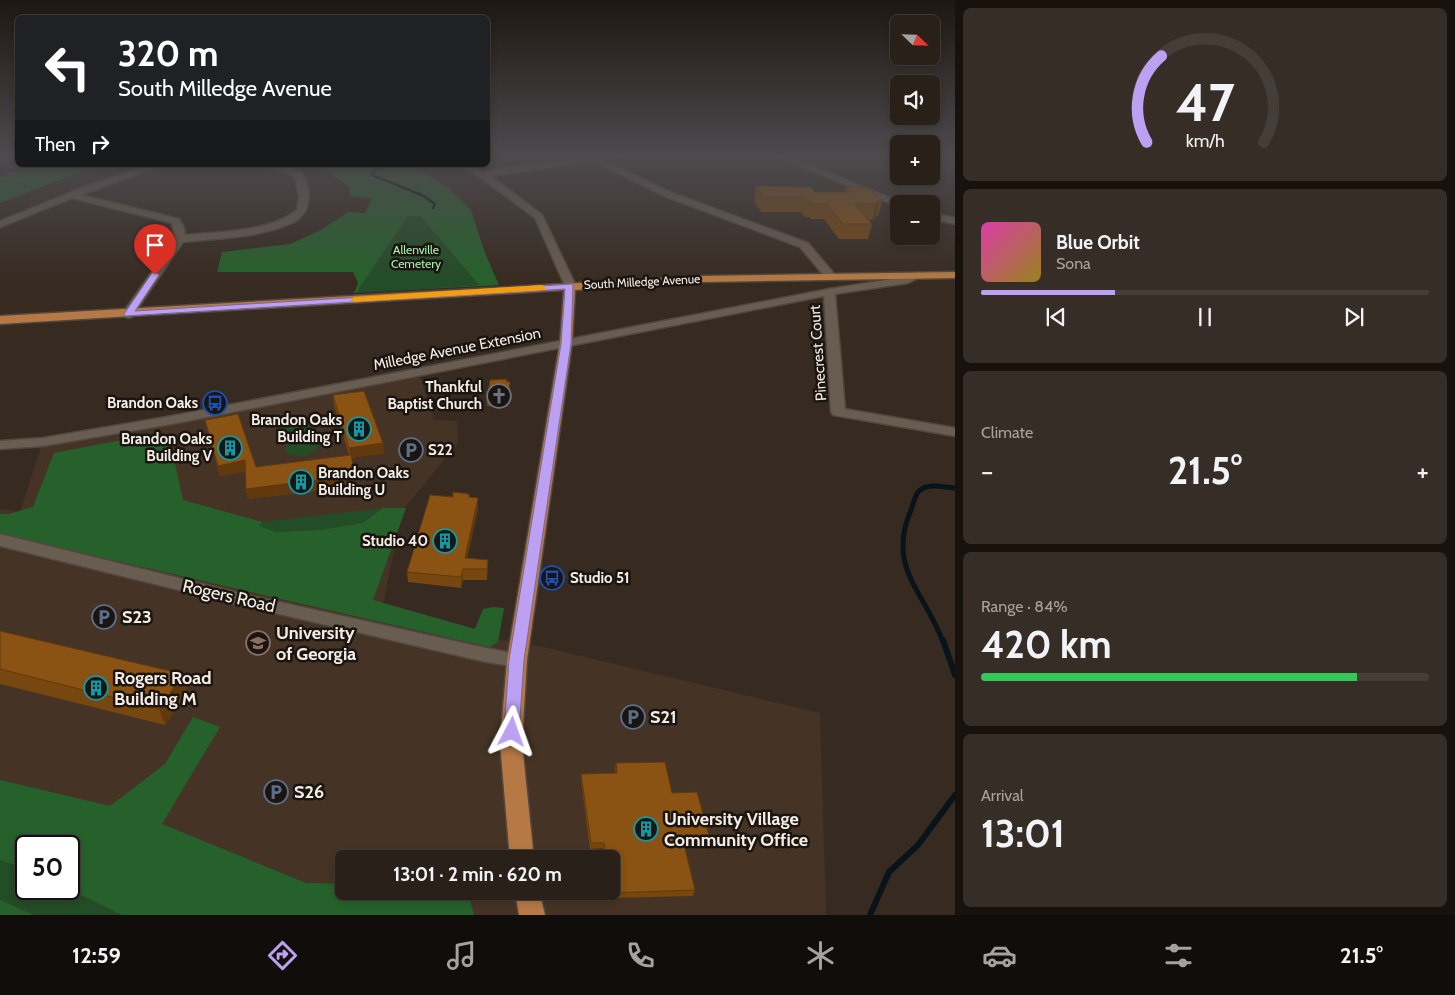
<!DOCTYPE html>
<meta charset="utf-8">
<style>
:root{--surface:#292019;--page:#352d26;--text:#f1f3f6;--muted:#a5a3a2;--line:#453e38;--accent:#bca0f2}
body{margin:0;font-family:Cabin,sans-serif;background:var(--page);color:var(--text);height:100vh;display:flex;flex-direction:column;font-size:19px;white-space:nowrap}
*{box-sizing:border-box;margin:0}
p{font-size:16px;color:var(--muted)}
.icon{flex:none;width:28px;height:28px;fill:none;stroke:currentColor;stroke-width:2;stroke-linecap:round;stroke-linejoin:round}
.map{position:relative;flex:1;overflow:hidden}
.sheet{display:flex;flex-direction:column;gap:8px;padding:8px;background:#17120e;width:500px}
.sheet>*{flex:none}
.hud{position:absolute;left:15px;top:15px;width:475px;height:152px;border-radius:8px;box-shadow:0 2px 8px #0003,0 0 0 1px var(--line);background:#202124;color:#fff;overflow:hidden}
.needle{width:32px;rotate:113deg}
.buttons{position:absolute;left:890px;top:15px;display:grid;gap:10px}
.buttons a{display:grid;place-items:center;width:50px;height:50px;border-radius:8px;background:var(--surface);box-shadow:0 2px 8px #0003,0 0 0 1px var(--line);font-size:25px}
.speed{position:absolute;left:15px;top:835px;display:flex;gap:10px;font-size:25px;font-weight:700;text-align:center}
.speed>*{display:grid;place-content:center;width:65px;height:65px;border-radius:50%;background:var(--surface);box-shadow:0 2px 8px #0003,0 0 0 1px var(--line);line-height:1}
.speed .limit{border:2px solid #111;border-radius:8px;background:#fff;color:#111}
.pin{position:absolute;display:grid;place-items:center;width:42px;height:42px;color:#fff;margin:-51px -21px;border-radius:50% 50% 50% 0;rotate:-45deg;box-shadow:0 0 5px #0007}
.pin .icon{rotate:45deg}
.me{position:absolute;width:55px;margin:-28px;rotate:4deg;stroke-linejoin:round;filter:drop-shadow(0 0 4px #0008)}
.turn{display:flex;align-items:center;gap:18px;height:105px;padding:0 20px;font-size:22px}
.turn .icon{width:65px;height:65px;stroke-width:2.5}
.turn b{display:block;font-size:35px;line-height:42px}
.then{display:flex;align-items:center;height:48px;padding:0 20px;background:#0003;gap:10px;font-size:19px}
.big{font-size:38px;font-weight:700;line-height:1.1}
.sheet .tile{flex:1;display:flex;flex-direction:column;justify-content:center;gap:8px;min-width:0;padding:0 18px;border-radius:8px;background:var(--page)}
.sheet .dial{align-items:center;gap:0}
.dial svg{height:130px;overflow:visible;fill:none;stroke:var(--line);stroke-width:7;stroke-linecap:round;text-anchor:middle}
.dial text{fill:var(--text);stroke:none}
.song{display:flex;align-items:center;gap:15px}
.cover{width:60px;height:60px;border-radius:8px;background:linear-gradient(135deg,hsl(320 70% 55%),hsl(50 70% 35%))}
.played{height:5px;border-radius:2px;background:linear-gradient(90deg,var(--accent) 30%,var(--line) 30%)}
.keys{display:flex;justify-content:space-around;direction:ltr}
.heat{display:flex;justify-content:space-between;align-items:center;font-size:28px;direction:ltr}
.charge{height:8px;border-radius:4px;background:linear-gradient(90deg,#34c759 84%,var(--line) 0)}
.trip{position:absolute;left:335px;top:850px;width:285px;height:50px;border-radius:8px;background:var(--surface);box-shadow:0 2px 8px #0003,0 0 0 1px var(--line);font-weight:700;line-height:50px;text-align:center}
.dock{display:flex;height:80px;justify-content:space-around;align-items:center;background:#100d0a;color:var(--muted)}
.dock .icon{width:35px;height:35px}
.dock .active{color:var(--accent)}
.dock b{font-size:22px;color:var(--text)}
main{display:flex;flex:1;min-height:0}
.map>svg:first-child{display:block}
.built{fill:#453425;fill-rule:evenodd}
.green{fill:#234d26}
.forest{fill:#26612c;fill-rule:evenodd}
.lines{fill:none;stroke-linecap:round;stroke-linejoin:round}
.stream-far2{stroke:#081419;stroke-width:2.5}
.stream-far1{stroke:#081419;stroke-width:5}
.stream{stroke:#081419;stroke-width:6}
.minor-casing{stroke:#51473f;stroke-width:3}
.major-casing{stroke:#51473f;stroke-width:3}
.minor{fill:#695c50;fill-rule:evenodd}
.major{fill:#b67945;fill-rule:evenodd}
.wall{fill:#774710}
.shaded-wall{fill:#61390d}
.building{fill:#8a5213;stroke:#61390d}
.route{fill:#bca0f2;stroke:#7a689d}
.slow{fill:#f59e0b}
.labels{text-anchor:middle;stroke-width:5;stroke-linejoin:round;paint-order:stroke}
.far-park-label{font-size:12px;fill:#a2f5a6;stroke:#1a1510}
.far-street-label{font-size:12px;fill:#f4ece5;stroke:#1a1510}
.street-label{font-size:15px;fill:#f4ece5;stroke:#1a1510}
.poi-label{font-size:15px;font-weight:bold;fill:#f4ece5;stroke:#1a1510;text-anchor:end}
.near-street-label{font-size:18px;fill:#f4ece5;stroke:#1a1510}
.near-poi-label{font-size:18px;font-weight:bold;fill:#f4ece5;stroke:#1a1510;text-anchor:start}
</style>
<main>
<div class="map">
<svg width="955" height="915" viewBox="0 0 955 915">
<rect width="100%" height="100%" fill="#372b21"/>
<path class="built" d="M 420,377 L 434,420 L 457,421 L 458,443 L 402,511 L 382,609 L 488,638 L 543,647 L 820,713 L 826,915 L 0,915 L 0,509 L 20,512 L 41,447 L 112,436 ZM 26,846 L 69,846 L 69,889 L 26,889 ZM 344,859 L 611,859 L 611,891 L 344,891 Z"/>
<g class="green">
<path d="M 408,216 L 421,217 L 479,285 L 355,293 Z"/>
<path d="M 297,416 L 307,417 L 312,422 L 311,427 C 302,434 290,437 281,429 L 280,426 L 284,420 Z"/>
<path d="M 303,437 L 312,439 L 318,443 L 317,449 L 304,456 L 288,454 L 285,448 C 288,440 295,438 303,437 Z"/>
<path d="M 383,508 L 363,523 L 320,530 L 276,532 L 258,526 L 262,522 Z"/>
<path d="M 0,860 L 26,869 L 26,889 L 68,889 L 122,915 L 34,915 L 0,900 Z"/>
</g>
<g class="forest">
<path d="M 31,165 L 105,165 L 67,177 L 0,203 L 0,177 Z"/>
<path d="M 319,165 L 411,165 L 450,189 L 471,210 L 485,253 L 499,285 L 354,293 L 358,283 L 353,272 L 217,272 L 222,252 L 290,244 L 321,230 L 348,212 L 365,213 L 372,199 L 350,196 L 349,187 ZM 408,216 L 421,217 L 479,285 L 356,293 Z"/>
<path d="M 122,440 L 171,445 L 183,500 L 262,522 L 259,526 L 276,532 L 320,530 L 363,523 L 383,508 L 406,508 L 373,600 L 475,629 L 483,609 L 493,607 L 504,608 L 498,642 L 489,647 L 0,534 L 0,514 L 9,514 L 33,507 L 54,453 Z"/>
<path d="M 193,717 L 220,727 L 162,824 L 306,883 L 344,884 L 344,891 L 406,891 L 470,900 L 474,915 L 122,915 L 68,889 L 69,846 L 26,846 L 26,869 L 0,860 L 0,780 L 110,806 L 165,764 Z"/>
<path d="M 0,900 L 34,915 L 0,915 Z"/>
</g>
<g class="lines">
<path class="stream-far2" d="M 378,165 L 372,175 L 422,195 L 435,204 L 433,208"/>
<path class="stream-far1" d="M 943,642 C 925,592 886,568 911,510 C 913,505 915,496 918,492 C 927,482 944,487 955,488"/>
<g class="stream">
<path d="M 943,640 L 955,675"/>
<path d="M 870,915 L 889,872 L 918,845 L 955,795"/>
</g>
<g class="minor-casing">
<g id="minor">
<path d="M 10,154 L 18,154 L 18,157 L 0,163 L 0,157 Z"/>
<path d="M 581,154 L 591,154 L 595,156 L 628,154 L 624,157 L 603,160 L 670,192 L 808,243 L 836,276 L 834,278 L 826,278 L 800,247 L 664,196 L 593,161 L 491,176 L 542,215 L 576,286 L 570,289 L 566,288 L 535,218 L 480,177 L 459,165 L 470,165 L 484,172 L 585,157 Z"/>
<path d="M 771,154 L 782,154 L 905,204 L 899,204 L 899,207 L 897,206 Z"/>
<path d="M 150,165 L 162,165 L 81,195 L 179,219 L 184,228 L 185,235 C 217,232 271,232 297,210 L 299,197 L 295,178 L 286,172 L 262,165 C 273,165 285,164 296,170 C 314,182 313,212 294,222 C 261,238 219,238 183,242 L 132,317 L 128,318 L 122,314 L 175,239 L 172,223 L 72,198 L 0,227 L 0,221 L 84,187 Z"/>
<path d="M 931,213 L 955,218 L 955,224 L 931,219 Z"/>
<path d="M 918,272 L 924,275 L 908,283 L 835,294 L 845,409 L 955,428 L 955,436 L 833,415 L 831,412 L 824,296 L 172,424 L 43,446 L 0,449 L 0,441 L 43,438 L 172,416 L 829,289 L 905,277 Z"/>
<path d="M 0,534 L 244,594 L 486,648 L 524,655 L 527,660 L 524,665 L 517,667 L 486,662 L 244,606 L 0,546 Z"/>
</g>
</g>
<g class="major-casing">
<g id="major">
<path d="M 955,272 L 955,278 L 703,282 L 575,290 L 572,343 L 527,660 L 522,743 L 534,859 L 510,859 L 500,743 L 507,660 L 560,343 L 564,290 L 0,324 L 0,316 L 703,276 Z"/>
<path d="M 515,891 L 539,891 L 545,915 L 519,915 Z"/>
</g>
</g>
<use href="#minor" class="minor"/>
<use href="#major" class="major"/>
</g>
<g class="wall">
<path d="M 756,186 L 815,192 L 844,192 L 845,187 L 882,201 L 878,216 L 876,216 L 875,219 L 868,220 L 872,224 L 868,239 L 839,239 L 824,219 L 811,219 L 809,217 L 805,217 L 801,212 L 761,212 L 754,201 Z"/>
<path d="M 506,381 L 510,382 L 507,407 L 487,406 L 487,401 Z"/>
<path d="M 333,395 L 384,453 L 351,458 L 356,486 L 248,499 L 246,489 L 246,471 L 220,476 L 205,420 L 256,467 L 349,455 L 334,405 Z"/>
<path d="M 453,497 L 469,497 L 478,509 L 467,558 L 488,560 L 487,580 L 463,580 L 461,588 L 408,582 L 407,572 Z"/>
<path d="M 0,631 L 188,691 L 165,725 L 0,684 Z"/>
<path d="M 616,763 L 672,793 L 710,839 L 708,845 L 684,845 L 695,890 L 693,896 L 611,898 L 610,891 L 611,891 L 611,859 L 605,859 L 603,848 L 590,849 L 581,780 L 581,774 L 616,773 L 615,769 Z"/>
</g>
<g class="shaded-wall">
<path d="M 876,204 L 879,204 L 875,219 L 872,220 Z"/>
<path d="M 383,443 L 384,453 L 350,458 L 349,448 Z"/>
<path d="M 245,460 L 247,471 L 220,476 L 218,466 Z"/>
<path d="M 355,475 L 356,486 L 248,499 L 246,489 Z"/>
<path d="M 478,498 L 478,509 L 465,569 L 465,558 Z"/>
<path d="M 463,569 L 463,580 L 461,588 L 461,577 Z"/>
<path d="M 183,674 L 188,691 L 165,725 L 159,709 Z"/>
</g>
<g class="building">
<path d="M 756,186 L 810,187 L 815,192 L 850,192 L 845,187 L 868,187 L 882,201 L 877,201 L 879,204 L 855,204 L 872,224 L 843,224 L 827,204 L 814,204 L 812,202 L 808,202 L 804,197 L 764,197 Z"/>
<path d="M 507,379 L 506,381 L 510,382 L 508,402 L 487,401 L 490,380 Z"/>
<path d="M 364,391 L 383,443 L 349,448 L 333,395 Z"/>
<path d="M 238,414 L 256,467 L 351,455 L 355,475 L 246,489 L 245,460 L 218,466 L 205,420 Z"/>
<path d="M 453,492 L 469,494 L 469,497 L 478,498 L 465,558 L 488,560 L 487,569 L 463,569 L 461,577 L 407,572 L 430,495 L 453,497 Z"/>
<path d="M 0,631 L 183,674 L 159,709 L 0,669 Z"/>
<path d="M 665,762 L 672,793 L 697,792 L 710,839 L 683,840 L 695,890 L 612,893 L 611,887 L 611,859 L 607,859 L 604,843 L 591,843 L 581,774 L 617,773 L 616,763 Z"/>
</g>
<linearGradient id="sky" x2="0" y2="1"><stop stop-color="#1e1812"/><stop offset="0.55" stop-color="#4d4a4e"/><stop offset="1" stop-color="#4d4a4e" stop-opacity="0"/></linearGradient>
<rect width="955" height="282" fill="url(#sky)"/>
<path class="route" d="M 155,272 L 159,275 L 135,311 L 573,284 L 571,344 L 524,660 L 519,732 L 517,737 L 512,739 L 506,737 L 504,732 L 509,660 L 561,344 L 565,289 L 125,316 L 124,314 L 152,273 Z"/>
<path class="slow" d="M 542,285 L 546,288 L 545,290 L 354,302 L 350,300 L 354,297 Z"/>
<defs>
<g id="church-ring" transform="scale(1.25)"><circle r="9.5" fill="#1a1510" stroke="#6b7280" stroke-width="1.5"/><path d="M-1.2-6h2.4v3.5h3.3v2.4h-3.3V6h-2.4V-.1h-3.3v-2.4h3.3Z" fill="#6b7280"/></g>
<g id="bus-ring" transform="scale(1.25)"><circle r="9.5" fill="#1a1510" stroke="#1a4fb4" stroke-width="1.5"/><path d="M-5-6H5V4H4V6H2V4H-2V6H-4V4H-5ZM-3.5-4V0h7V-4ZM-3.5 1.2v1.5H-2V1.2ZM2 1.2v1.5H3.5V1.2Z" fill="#1a4fb4"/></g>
<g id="building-ring" transform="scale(1.25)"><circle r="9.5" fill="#1a1510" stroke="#0f9aa8" stroke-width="1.5"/><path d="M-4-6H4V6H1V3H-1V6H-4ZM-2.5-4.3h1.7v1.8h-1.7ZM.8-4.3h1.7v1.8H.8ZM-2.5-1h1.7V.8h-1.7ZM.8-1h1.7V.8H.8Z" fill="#0f9aa8"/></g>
<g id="parking-ring" transform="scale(1.25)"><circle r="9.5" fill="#1a1510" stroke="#5c6f8a" stroke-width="1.5"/><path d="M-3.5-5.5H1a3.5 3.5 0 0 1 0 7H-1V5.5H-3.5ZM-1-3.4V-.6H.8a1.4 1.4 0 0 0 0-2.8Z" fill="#5c6f8a"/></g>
<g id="university-ring" transform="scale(1.25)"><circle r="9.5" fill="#1a1510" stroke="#8d6e63" stroke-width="1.5"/><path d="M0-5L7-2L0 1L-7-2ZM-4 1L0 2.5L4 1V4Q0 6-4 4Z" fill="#8d6e63"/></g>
</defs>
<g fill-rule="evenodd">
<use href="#church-ring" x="499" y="396"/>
<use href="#bus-ring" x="215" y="403"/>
<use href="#building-ring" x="359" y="429"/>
<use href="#building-ring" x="230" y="448"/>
<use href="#parking-ring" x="411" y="450"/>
<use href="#building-ring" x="301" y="482"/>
<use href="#building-ring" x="445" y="541"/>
<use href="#bus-ring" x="552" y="578"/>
<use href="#parking-ring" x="104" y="617"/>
<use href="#university-ring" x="258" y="643"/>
<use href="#building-ring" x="96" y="688"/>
<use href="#parking-ring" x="633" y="717"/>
<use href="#parking-ring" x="276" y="792"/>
<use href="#building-ring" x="646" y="829"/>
</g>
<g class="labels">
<g class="far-park-label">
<text x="416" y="254">Allenville<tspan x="416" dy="14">Cemetery</tspan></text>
</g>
<g class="far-street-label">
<text transform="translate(642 282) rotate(-3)" y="4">South Milledge Avenue</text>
</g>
<g class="street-label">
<text transform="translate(457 349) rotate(-11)" y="5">Milledge Avenue Extension</text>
<text transform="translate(818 353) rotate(-94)" y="5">Pinecrest Court</text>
</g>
<g class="poi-label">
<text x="482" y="392">Thankful<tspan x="482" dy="17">Baptist Church</tspan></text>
<text x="198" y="408">Brandon Oaks</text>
<text x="342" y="425">Brandon Oaks<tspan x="342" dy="17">Building T</tspan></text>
<text x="212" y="444">Brandon Oaks<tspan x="212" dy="17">Building V</tspan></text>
<text x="428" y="455" text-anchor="start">S22</text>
<text x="318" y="478" text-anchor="start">Brandon Oaks<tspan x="318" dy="17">Building U</tspan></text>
<text x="428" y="546">Studio 40</text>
<text x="570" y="583" text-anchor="start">Studio 51</text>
</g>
<g class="near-street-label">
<text transform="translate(229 596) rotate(13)" y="6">Rogers Road</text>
</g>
<g class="near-poi-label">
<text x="122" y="623">S23</text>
<text x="276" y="639">University<tspan x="276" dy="21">of Georgia</tspan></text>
<text x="114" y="684">Rogers Road<tspan x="114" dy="21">Building M</tspan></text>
<text x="650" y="723">S21</text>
<text x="294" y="798">S26</text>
<text x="664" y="825">University Village<tspan x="664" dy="21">Community Office</tspan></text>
</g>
</g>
</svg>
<div class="buttons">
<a><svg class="needle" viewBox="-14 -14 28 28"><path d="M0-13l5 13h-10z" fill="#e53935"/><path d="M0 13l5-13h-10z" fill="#a5a3a2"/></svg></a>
<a><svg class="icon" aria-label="sound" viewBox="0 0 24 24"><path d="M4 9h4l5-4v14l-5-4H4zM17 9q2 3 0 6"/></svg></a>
<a>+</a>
<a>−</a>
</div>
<div class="speed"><div class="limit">50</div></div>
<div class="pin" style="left:155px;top:275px;background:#d93025"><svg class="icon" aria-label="arrive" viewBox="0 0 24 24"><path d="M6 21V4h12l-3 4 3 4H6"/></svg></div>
<svg class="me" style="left:512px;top:732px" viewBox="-20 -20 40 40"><path d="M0-17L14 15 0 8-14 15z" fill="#bca0f2" stroke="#fff" stroke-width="4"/></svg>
<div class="trip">13:01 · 2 min · 620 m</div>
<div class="hud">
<div class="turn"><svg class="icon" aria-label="left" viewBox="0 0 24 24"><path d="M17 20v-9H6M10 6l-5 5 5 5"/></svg><div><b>320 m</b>South Milledge Avenue</div></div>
<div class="then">Then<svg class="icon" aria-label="right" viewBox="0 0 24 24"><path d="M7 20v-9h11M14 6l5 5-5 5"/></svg></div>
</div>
</div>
<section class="sheet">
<div class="tile dial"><svg viewBox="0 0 100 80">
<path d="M14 69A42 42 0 1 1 86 69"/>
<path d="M14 69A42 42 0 0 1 23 16" stroke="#bca0f2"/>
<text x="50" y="56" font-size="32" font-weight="700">47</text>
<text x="50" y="72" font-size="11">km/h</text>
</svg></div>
<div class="tile">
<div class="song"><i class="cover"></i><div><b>Blue Orbit</b><p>Sona</p></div></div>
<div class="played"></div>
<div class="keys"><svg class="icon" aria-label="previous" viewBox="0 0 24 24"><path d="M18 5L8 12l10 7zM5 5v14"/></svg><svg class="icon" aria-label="pause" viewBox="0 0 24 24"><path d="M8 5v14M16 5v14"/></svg><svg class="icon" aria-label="next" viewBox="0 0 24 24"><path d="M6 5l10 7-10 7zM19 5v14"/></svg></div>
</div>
<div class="tile"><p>Climate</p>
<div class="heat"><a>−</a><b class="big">21.5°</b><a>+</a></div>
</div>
<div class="tile"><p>Range · 84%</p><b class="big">420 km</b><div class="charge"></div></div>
<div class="tile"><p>Arrival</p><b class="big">13:01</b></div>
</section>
</main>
<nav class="dock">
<b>12:59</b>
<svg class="icon active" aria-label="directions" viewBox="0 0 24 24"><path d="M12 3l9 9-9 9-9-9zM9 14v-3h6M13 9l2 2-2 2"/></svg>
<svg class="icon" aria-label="music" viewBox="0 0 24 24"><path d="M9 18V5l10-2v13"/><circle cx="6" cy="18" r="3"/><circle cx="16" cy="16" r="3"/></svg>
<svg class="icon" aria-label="phone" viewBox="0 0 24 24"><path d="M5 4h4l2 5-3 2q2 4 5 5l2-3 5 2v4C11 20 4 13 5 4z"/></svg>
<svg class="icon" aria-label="climate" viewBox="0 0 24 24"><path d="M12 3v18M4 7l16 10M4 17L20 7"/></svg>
<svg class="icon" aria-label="car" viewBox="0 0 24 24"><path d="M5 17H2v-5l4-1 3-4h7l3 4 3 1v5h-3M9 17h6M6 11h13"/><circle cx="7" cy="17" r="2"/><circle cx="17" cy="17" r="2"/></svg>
<svg class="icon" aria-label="filters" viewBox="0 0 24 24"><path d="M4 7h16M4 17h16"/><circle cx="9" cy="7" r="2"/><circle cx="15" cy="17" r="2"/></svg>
<b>21.5°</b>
</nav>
